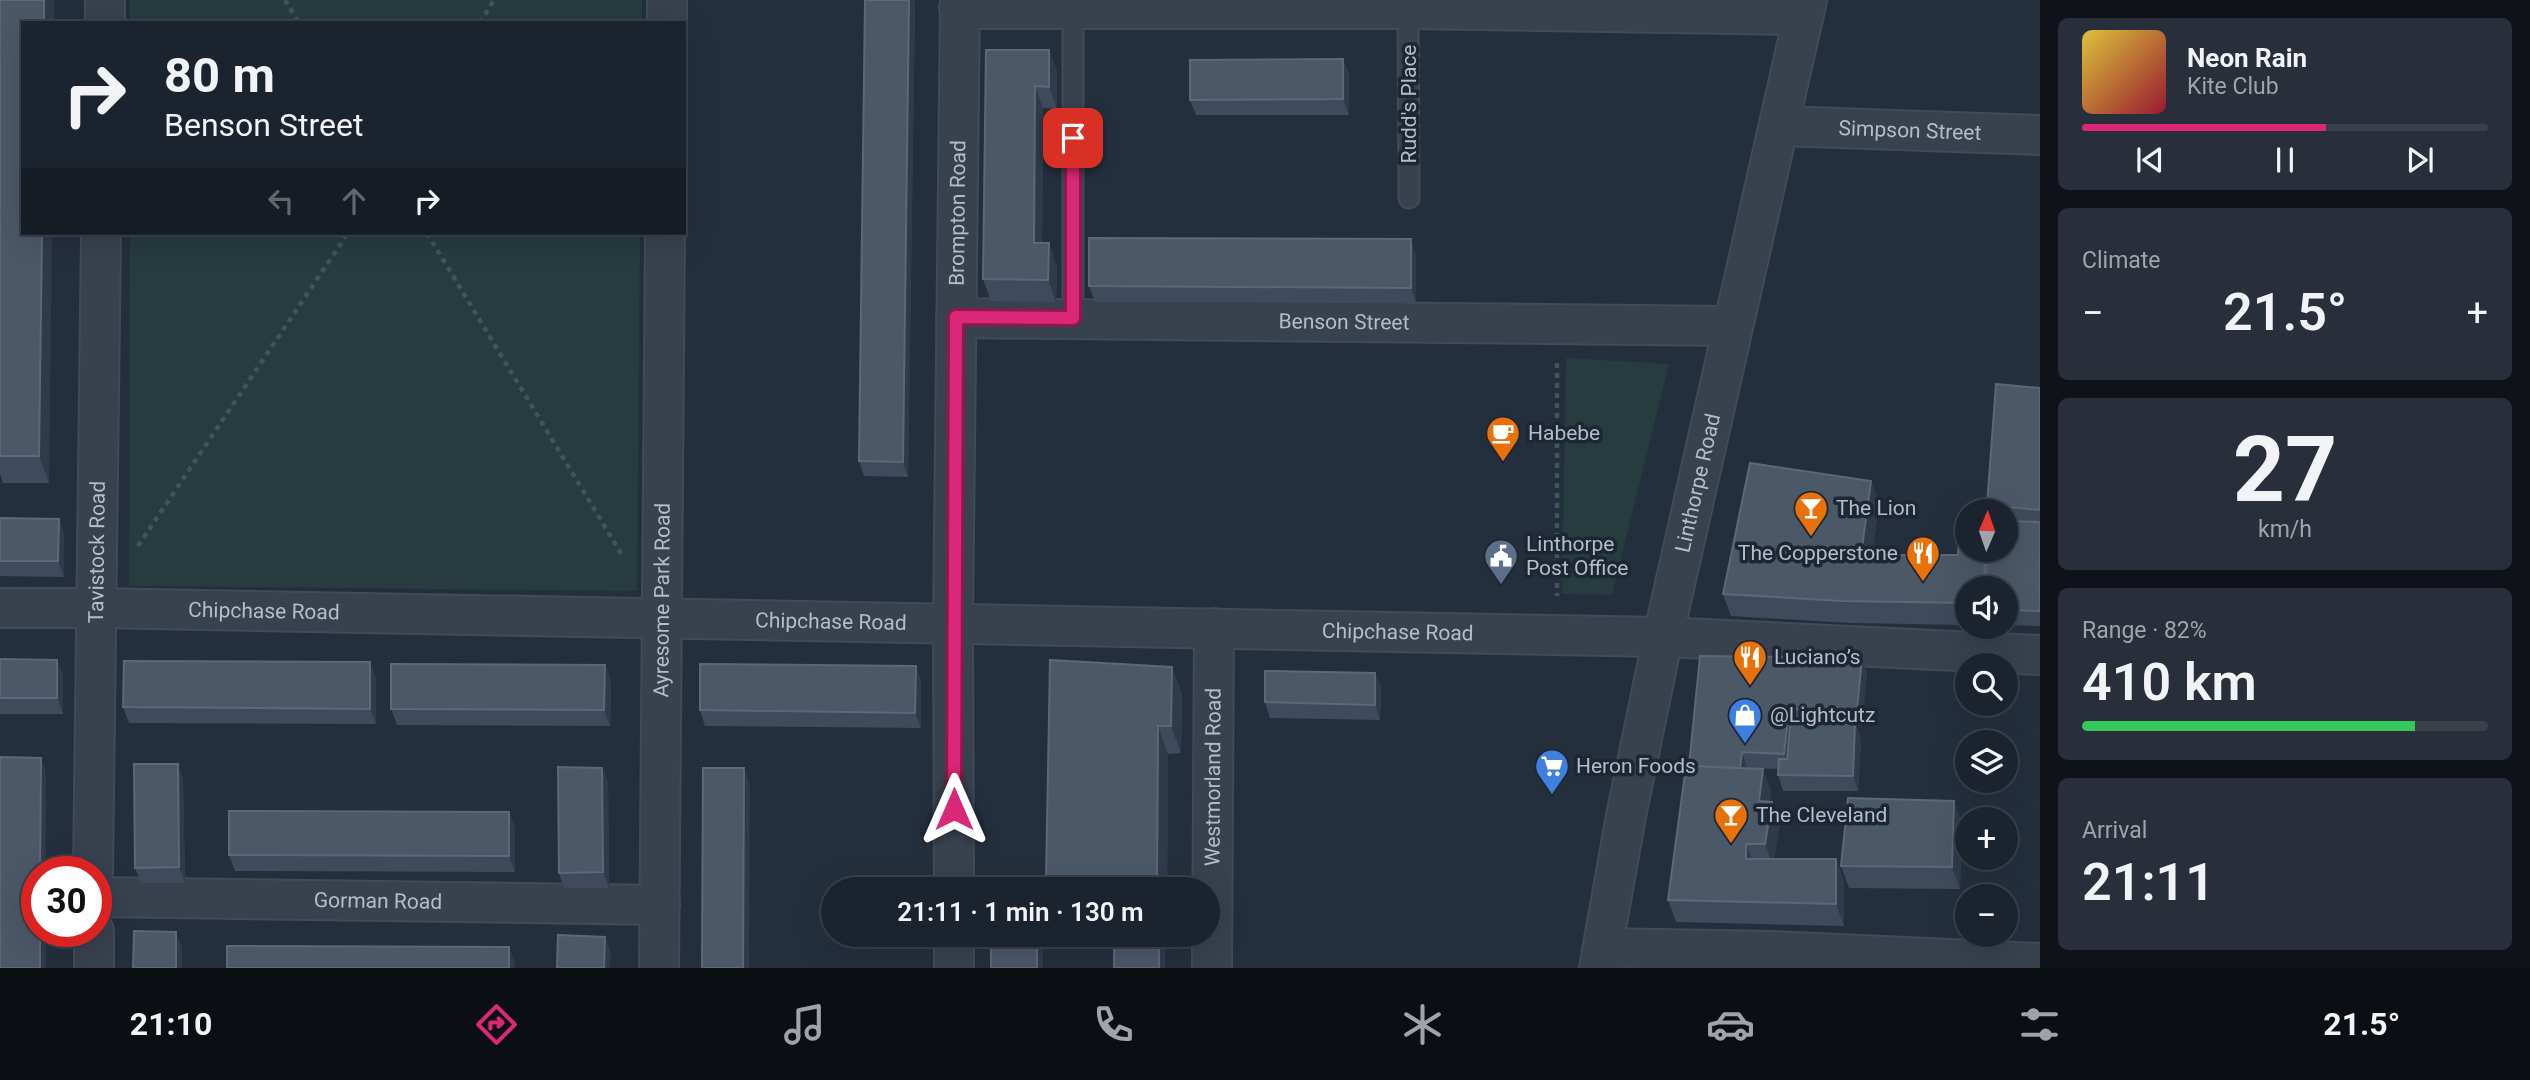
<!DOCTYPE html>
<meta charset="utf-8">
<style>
:root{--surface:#1b232e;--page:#282f3a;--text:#f1f3f6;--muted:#a0a4aa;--line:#39404a;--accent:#db2777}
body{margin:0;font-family:Roboto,sans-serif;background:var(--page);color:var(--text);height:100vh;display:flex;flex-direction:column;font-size:26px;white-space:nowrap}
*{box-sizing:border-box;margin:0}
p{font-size:23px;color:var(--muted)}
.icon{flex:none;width:38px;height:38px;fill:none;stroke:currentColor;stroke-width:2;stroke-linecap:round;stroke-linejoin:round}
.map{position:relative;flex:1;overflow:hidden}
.panel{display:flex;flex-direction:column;gap:18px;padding:18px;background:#0f1319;width:490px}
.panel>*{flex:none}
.top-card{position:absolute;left:21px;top:21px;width:665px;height:214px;border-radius:0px;box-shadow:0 7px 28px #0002,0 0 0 2px var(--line);background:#1b232e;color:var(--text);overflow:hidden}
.needle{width:46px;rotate:2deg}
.tools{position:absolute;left:1955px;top:499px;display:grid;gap:14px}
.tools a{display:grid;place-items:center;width:63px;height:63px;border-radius:50%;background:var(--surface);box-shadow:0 7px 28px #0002,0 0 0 2px var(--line);font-size:35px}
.speed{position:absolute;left:21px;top:856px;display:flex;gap:14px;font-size:35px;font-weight:700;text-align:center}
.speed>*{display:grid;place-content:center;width:91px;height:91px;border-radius:50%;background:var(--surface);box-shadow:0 7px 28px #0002,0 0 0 2px var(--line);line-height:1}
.speed .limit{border:10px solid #d22;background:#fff;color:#111}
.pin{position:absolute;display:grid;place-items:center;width:60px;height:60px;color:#fff;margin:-30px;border-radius:14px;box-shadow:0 4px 10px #0006}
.me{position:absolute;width:77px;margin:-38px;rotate:0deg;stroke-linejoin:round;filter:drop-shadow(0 0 5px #0008)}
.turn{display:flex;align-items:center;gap:24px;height:147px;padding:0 28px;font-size:32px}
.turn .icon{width:91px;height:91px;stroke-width:2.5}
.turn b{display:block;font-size:49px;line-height:60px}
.lanes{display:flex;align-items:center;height:66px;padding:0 28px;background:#0003;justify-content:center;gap:35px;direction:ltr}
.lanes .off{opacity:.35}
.big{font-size:52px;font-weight:600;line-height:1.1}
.panel .card{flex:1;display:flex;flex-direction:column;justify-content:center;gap:10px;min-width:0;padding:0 24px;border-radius:10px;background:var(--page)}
.panel .dial{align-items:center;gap:0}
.dial b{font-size:91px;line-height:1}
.song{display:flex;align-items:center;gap:21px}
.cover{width:84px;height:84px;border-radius:10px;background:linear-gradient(135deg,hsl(50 70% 55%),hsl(350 70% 35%))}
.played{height:7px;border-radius:4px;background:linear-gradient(90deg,var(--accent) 60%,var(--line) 60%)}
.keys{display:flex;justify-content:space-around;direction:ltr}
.heat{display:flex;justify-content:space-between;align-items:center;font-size:38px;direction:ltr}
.charge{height:10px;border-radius:5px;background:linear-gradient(90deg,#34c759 82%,var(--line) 0)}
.trip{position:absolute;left:821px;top:877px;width:399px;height:70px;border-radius:35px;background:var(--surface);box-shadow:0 7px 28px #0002,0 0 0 2px var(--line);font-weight:600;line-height:70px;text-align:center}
.dock{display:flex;height:112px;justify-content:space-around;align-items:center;background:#0b0e12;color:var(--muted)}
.dock .icon{width:49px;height:49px}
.dock .current{color:var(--accent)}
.dock b{font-size:32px;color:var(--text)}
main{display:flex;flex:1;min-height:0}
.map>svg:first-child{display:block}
.green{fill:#263c3f}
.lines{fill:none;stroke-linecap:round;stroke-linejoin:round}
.service-casing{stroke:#414a57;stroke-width:23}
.minor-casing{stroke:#414a57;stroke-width:42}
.tertiary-casing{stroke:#414a57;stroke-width:42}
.path{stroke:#3f5557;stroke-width:4.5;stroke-dasharray:5 5;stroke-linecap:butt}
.service{stroke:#38414e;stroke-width:19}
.minor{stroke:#38414e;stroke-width:38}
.tertiary{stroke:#38414e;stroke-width:38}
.wall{fill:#3f4b5c}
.shaded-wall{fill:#2f3b4b}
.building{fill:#4b5868;stroke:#5c6777;stroke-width:2}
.route-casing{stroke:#8e194d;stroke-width:18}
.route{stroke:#db2777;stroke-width:12}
.labels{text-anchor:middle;stroke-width:7;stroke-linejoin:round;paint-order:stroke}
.street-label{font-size:21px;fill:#b4bcc9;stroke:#1d2633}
.poi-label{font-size:21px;fill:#b4bcc9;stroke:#1d2633;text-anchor:start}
</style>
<main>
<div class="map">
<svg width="2040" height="968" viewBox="0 0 2040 968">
<rect width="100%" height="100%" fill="#242f3e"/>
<g class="green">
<rect x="130" y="0" width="512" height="23"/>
<path d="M 130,233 L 640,233 L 637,591 L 129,586 Z"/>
<path d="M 1566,358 L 1669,364 L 1612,595 L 1562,594 Z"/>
</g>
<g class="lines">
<g class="service-casing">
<g id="service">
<path d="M 1408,9 L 1409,198"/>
<path d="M 1073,318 L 1073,8"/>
</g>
</g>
<g class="minor-casing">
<g id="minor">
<path d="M 959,9 L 1408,9 L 1804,15"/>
<path d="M 105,23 L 105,0"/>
<path d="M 667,23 L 667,0"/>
<path id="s1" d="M 1780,126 L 2040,135"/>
<path id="s2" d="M 956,318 L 1733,326"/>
<path id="s3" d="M 0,608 L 96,608 L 1663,637 L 2040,655"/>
<path id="s4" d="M 93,872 L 101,233"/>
<path id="s5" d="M 954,889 L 953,623 L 960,0"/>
<path id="s6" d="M 96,897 L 660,905"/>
<path d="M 94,931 L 94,968"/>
<path d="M 954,934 L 954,968"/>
<path d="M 1603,948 L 1773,951 L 2040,963"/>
<path id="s7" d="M 659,968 L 665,233"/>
<path id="s8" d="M 1212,968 L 1214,628"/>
</g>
</g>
<g class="tertiary-casing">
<g id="tertiary">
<path id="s9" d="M 1599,968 L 1626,816 L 1663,637 L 1807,0"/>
</g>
</g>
<g class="path">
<path d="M 285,0 L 299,23"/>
<path d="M 480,23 L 494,0"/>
<path d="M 427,233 L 622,555"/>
<path d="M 1557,363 L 1557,596"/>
<path d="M 138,546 L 348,233"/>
</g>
<use href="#service" class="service"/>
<use href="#minor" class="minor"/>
<use href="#tertiary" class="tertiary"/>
</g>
<g class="wall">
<path d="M 0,0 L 49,483 L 3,483 L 0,474 Z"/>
<path d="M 865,0 L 915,0 L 908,477 L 864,476 L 859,461 Z"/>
<path d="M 986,50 L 1049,50 L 1057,72 L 1057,109 L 1043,108 L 1042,243 L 1057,266 L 1056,302 L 991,301 L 983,279 Z"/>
<path d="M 1343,59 L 1349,75 L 1349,115 L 1196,115 L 1190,100 Z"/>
<path d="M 1416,255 L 1416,303 L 1095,302 L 1089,286 Z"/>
<path d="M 2040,388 L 2040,626 L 2006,625 L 2006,588 L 1967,588 L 1967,625 L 1850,623 L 1731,616 L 1723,594 L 1871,481 L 1879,503 L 1872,555 L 1958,555 L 2006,550 L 2006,511 L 1989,511 L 1987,505 Z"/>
<path d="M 0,518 L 59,519 L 64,534 L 64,577 L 0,576 Z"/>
<path d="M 1862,658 L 1867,673 L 1862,726 L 1856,725 L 1861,740 L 1858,791 L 1783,791 L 1778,775 L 1778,769 L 1747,768 L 1771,791 L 1769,802 L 1780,824 L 1774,859 L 1836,859 L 1844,881 L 1844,926 L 1676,922 L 1668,900 L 1689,766 Z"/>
<path d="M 0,659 L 57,660 L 63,675 L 63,714 L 0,714 Z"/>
<path d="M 605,665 L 611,681 L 610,726 L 397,725 L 391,709 Z"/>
<path d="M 916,666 L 921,682 L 921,728 L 705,726 L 700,710 Z"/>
<path d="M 1172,667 L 1182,694 L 1181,753 L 1168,754 L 1167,889 L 1049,889 L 1046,882 Z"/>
<path d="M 1375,673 L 1381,688 L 1380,720 L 1270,718 L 1265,702 Z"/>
<path d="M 376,678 L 376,724 L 129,723 L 123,707 Z"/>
<path d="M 602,768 L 608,783 L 609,888 L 564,888 L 559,873 Z"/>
<path d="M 183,779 L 185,883 L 141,883 L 135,868 Z"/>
<path d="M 1962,823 L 1960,889 L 1849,888 L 1841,866 Z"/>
<path d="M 515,827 L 515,872 L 235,871 L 229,855 Z"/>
</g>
<g class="shaded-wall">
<rect x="44" y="0" width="10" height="23"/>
<path d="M 909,0 L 915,0 L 908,477 L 903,462 Z"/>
<path d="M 1049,50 L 1057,72 L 1057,109 L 1049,87 Z"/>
<path d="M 1343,59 L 1349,75 L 1349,115 L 1343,99 Z"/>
<path d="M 1035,86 L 1043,108 L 1042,265 L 1034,243 Z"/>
<path d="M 42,233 L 52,233 L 49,483 L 39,456 Z"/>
<path d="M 1411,239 L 1416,255 L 1416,303 L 1411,288 Z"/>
<path d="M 1049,243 L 1057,266 L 1056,302 L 1048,280 Z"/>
<path d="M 1871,481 L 1879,503 L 1869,577 L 1861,555 Z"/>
<path d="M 59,519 L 64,534 L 64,577 L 58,561 Z"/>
<path d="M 1985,550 L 1993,550 L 1992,588 L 1984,588 Z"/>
<path d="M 1862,658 L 1867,673 L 1862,726 L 1857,710 Z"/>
<path d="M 57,660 L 63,675 L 63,714 L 57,698 Z"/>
<path d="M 370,662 L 376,678 L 376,724 L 370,709 Z"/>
<path d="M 605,665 L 611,681 L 610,726 L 604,710 Z"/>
<path d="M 916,666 L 921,682 L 921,728 L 915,713 Z"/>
<path d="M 1172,667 L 1182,694 L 1181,753 L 1171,726 Z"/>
<path d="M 1375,673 L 1381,688 L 1380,720 L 1375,705 Z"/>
<path d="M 1789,709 L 1794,724 L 1790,770 L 1784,754 Z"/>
<path d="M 1855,724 L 1861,740 L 1858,791 L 1853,776 Z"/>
<path d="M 1158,726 L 1168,754 L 1167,889 L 1159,889 L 1157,883 Z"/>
<path d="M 1742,752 L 1747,767 L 1746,790 L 1740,774 Z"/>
<path d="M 41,758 L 46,773 L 46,872 L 40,872 Z"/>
<path d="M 178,764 L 183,779 L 185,883 L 179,867 Z"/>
<path d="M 602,768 L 608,783 L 609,888 L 603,872 Z"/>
<path d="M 744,768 L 750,784 L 749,968 L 743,968 Z"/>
<path d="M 1763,769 L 1771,791 L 1767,823 L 1759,801 Z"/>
<path d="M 1954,801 L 1962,823 L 1960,889 L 1952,867 Z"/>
<path d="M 1772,802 L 1780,824 L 1773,866 L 1765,844 Z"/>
<path d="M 509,812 L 515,827 L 515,872 L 509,856 Z"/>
<path d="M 1746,844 L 1754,866 L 1746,859 Z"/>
<path d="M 1836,859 L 1844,881 L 1844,926 L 1836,904 Z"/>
<rect x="40" y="931" width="6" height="37"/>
<path d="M 176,932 L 182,948 L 182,968 L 176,968 Z"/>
<rect x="1037" y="934" width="6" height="34"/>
<rect x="1159" y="934" width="6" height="34"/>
<path d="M 605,937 L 611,952 L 610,968 L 604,968 Z"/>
<path d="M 509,947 L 515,963 L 515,968 L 509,968 Z"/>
</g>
<g class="building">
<path d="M 0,0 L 44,0 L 44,23 L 23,23 L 23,233 L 42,233 L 39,456 L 0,456 Z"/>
<path d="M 865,0 L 909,0 L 903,462 L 859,461 Z"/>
<path d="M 986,50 L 1049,50 L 1049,87 L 1035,86 L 1034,243 L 1049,243 L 1048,280 L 983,279 Z"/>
<path d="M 1343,59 L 1343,99 L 1190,100 L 1190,60 Z"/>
<path d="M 1089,238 L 1411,239 L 1411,288 L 1089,286 Z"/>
<path d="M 1996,384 L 2040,388 L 2040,510 L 1987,505 Z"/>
<path d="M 1750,463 L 1871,481 L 1861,555 L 1958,555 L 1960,519 L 1967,520 L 1967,550 L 1985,550 L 1984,588 L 1967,588 L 1967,603 L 1842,601 L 1723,594 Z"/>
<path d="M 0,518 L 59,519 L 58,561 L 0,561 Z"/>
<path d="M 2006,521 L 2040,522 L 2040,611 L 2006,610 L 2006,588 L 1986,588 L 1987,550 L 2006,550 Z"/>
<path d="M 1700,656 L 1862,658 L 1857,710 L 1789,709 L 1784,754 L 1742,752 L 1740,768 L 1689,766 Z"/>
<path d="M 0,659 L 57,660 L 57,698 L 0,698 Z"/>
<path d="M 1050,660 L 1172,667 L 1171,726 L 1158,726 L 1157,883 L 1046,882 Z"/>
<path d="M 124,661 L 370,662 L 370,709 L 123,707 Z"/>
<path d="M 391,664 L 605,665 L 604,710 L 391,709 Z"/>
<path d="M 700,664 L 916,666 L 915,713 L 700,710 Z"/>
<path d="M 1265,671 L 1375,673 L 1375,705 L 1265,702 Z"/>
<path d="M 1855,724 L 1853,776 L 1778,775 L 1779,759 L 1787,759 L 1790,725 Z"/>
<path d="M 0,757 L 41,758 L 40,872 L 37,872 L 37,931 L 40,931 L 40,968 L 0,968 Z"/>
<path d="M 134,764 L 178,764 L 179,867 L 135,868 Z"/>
<path d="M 1686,766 L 1763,769 L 1759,801 L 1772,802 L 1765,844 L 1746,844 L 1746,859 L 1836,859 L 1836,904 L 1668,900 Z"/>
<path d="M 558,767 L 602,768 L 603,872 L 559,873 Z"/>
<path d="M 703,768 L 744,768 L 743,968 L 702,968 Z"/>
<path d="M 1848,798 L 1954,801 L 1952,867 L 1841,866 Z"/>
<path d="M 229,811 L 509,812 L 509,856 L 229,855 Z"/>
<path d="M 134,931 L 176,932 L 176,968 L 133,968 Z"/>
<rect x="991" y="934" width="46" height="34"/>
<rect x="1114" y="934" width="45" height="34"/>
<path d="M 558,935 L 605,937 L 604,968 L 557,968 Z"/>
<path d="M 227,946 L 509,947 L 509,968 L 227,968 Z"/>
</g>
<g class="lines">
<g class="route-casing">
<path id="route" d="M 954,809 L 956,317 L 1073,318 L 1073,138"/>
</g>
<use href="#route" class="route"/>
</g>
<defs>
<g id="cafe-pin" transform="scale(1.75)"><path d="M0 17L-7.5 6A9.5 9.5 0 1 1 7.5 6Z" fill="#e8710a" stroke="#1d2633"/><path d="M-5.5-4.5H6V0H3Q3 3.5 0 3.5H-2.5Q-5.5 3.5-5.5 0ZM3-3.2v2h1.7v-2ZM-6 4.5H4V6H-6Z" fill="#fff"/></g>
<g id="bar-pin" transform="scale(1.75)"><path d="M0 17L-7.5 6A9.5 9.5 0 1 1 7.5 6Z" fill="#e8710a" stroke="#1d2633"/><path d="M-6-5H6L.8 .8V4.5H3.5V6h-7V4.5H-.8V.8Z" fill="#fff"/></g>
<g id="restaurant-pin" transform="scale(1.75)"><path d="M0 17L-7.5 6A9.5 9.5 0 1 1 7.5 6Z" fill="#e8710a" stroke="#1d2633"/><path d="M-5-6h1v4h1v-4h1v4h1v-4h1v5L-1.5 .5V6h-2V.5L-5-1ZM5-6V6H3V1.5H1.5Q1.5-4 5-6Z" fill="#fff"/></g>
<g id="civic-pin" transform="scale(1.75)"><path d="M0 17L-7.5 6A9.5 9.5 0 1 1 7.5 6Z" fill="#5c6f8a" stroke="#1d2633"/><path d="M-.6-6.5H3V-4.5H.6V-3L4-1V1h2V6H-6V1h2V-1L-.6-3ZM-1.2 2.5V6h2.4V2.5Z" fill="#fff"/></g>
<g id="shop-pin" transform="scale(1.75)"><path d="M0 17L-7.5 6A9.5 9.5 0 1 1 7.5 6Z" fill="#3f7fe0" stroke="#1d2633"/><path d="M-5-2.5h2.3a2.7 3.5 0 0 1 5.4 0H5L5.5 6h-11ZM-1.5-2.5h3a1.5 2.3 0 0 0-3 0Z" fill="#fff"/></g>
<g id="supermarket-pin" transform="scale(1.75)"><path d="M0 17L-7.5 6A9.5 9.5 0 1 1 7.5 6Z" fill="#3f7fe0" stroke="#1d2633"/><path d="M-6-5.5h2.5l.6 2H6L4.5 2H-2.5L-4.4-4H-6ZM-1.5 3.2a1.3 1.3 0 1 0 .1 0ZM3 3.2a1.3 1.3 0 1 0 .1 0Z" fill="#fff"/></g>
</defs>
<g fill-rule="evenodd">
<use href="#cafe-pin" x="1503" y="433"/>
<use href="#bar-pin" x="1811" y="508"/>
<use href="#restaurant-pin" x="1923" y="553"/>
<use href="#civic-pin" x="1501" y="556"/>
<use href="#restaurant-pin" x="1750" y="657"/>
<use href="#shop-pin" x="1745" y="715"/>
<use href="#supermarket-pin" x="1552" y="766"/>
<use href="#bar-pin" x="1731" y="815"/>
</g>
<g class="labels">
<g class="street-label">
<text transform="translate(1409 104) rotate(-90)" y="7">Rudd's Place</text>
<text dy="7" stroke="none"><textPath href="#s1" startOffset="130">Simpson Street</textPath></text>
<text dy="7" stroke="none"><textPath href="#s5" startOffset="676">Brompton Road</textPath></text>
<text dy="7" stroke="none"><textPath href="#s2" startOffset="388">Benson Street</textPath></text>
<text dy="7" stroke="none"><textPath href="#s9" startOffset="495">Linthorpe Road</textPath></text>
<text dy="7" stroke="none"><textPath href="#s4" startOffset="320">Tavistock Road</textPath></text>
<text dy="7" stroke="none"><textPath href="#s7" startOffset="368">Ayresome Park Road</textPath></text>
<text dy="7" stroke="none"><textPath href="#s3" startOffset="264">Chipchase Road</textPath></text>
<text dy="7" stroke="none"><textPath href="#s3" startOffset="831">Chipchase Road</textPath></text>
<text dy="7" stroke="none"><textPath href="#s3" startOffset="1398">Chipchase Road</textPath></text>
<text dy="7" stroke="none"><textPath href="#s8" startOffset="191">Westmorland Road</textPath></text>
<text dy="7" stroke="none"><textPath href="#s6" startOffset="282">Gorman Road</textPath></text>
</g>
<g class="poi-label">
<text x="1528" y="440">Habebe</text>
<text x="1836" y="515">The Lion</text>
<text x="1526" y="551">Linthorpe<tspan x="1526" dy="24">Post Office</tspan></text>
<text x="1898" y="560" text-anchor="end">The Copperstone</text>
<text x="1774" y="664">Luciano’s</text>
<text x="1770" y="722">@Lightcutz</text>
<text x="1576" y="773">Heron Foods</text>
<text x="1756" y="822">The Cleveland</text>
</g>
</g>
</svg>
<div class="tools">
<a><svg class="needle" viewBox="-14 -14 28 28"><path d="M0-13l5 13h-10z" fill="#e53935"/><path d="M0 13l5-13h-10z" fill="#a0a4aa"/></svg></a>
<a><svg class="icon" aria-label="sound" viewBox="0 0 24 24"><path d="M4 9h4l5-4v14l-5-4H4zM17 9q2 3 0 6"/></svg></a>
<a><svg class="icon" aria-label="search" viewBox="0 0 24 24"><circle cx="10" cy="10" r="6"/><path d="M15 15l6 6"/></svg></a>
<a><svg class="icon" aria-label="layers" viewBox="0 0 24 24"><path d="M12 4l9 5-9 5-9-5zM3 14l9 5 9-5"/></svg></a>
<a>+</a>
<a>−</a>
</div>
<div class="speed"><div class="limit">30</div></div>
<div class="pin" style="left:1073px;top:138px;background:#d93025"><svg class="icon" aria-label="arrive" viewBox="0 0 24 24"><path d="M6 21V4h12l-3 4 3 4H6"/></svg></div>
<svg class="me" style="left:954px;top:809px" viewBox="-20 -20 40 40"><path d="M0-17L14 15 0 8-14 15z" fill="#db2777" stroke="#fff" stroke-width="4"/></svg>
<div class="trip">21:11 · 1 min · 130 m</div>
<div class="top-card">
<div class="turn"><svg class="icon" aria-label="right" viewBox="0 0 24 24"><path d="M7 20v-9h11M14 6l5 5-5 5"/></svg><div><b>80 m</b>Benson Street</div></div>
<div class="lanes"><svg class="icon off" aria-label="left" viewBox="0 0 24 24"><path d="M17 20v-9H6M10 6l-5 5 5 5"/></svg><svg class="icon off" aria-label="ahead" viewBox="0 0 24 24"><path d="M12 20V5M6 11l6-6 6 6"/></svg><svg class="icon" aria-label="right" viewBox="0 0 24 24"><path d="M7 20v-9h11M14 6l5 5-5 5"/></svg></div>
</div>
</div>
<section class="panel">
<div class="card">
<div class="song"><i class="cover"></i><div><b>Neon Rain</b><p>Kite Club</p></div></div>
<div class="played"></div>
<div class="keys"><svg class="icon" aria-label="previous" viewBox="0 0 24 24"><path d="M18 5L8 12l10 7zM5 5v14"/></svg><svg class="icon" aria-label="pause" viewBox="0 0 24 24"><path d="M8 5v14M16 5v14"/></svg><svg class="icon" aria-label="next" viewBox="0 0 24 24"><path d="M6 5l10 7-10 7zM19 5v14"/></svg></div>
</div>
<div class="card"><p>Climate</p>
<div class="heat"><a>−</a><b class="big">21.5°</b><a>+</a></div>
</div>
<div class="card dial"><b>27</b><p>km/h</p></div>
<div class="card"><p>Range · 82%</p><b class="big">410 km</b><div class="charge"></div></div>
<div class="card"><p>Arrival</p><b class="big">21:11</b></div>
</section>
</main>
<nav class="dock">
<b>21:10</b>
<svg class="icon current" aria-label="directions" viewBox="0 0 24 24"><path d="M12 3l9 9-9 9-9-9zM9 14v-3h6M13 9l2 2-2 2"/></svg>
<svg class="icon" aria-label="music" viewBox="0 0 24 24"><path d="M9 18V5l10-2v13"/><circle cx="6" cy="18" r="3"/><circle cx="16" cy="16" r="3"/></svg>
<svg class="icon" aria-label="phone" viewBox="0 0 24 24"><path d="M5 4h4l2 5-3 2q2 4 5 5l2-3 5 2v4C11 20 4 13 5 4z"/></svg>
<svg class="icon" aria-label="climate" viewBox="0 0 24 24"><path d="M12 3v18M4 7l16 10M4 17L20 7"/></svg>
<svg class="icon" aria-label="car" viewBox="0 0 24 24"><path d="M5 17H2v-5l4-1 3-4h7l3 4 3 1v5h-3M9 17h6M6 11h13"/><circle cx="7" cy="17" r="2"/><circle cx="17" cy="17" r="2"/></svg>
<svg class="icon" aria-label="filters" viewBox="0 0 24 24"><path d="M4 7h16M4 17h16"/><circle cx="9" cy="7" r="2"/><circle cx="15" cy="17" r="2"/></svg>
<b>21.5°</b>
</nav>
